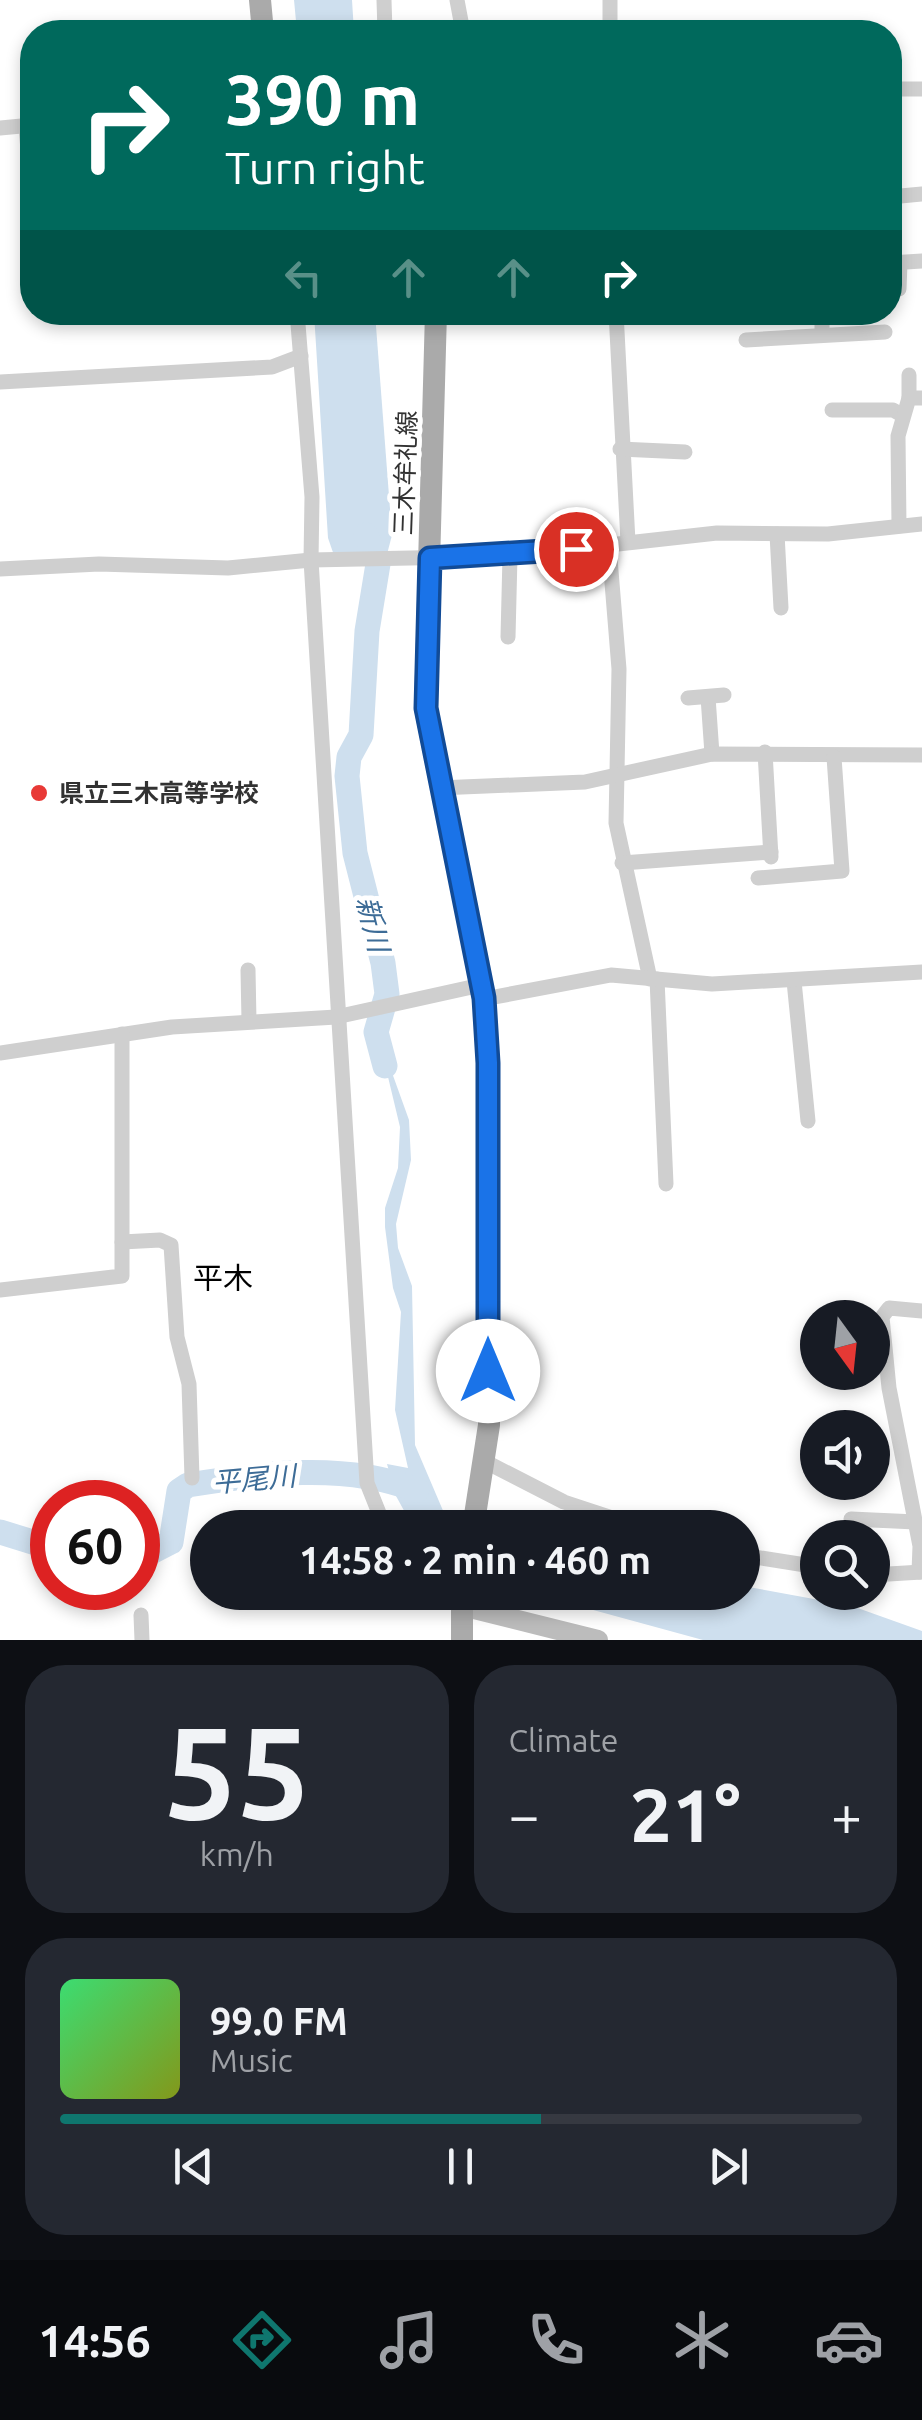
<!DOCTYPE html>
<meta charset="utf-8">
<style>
:root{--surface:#171b24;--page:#242831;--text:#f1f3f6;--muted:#9ea1a6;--line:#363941;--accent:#0f766e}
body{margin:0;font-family:Ubuntu,"Noto Sans JP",sans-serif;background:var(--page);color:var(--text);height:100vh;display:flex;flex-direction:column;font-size:38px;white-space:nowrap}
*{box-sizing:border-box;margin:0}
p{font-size:32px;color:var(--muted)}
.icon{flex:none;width:55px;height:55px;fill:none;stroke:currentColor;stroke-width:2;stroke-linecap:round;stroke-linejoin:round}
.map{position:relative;height:1640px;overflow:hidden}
.side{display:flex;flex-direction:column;gap:25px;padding:25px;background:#0d0f14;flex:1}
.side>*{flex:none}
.hud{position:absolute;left:20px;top:20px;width:882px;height:305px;border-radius:40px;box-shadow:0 5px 15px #0003;background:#00695c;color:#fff;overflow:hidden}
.needle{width:65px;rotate:165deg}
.tools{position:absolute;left:800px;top:1300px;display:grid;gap:20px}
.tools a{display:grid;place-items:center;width:90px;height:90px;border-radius:50%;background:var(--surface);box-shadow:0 5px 15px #0003;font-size:50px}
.speed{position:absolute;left:30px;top:1480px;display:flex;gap:20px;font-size:50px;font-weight:700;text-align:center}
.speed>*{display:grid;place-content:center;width:130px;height:130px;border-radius:50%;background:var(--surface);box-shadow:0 5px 15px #0003;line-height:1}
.speed .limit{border:15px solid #d22;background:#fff;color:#111}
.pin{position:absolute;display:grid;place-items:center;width:85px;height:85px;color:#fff;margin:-42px;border:5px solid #fff;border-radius:50%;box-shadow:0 2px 10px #0007}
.me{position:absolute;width:110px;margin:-55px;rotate:0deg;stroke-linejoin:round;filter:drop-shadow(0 0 8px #0008)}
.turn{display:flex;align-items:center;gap:35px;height:210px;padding:0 40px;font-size:45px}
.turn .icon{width:130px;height:130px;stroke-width:2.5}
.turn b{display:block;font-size:70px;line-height:85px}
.lanes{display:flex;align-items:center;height:95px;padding:0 40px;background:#0003;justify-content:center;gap:50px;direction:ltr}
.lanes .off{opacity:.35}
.big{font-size:75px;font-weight:700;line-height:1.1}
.side .card{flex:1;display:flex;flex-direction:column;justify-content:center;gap:15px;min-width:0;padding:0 35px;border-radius:40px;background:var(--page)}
.side .dial{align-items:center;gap:0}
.dial b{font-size:130px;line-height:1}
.song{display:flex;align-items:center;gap:30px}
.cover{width:120px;height:120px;border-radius:15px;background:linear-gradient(135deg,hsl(140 70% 55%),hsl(70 70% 35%))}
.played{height:10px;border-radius:5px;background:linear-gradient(90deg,var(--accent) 60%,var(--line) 60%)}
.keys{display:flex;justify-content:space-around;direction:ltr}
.heat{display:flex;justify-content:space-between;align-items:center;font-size:55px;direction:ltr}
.side .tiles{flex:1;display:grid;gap:25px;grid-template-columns:1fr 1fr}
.card:last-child{grid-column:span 2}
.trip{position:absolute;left:190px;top:1510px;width:570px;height:100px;border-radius:50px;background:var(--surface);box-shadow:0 5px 15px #0003;font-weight:700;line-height:100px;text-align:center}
.tabs{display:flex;height:160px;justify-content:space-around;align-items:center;background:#090b0e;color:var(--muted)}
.tabs .icon{width:70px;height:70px}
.tabs .current{color:var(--accent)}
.tabs b{font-size:45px;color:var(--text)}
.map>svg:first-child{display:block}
.water{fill:#cedfee}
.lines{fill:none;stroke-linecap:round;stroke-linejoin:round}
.river{stroke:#cedfee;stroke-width:25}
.street{stroke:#cfcfcf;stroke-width:15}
.secondary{stroke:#bcbcbc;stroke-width:20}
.primary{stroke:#aaa;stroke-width:22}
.route-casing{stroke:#114b97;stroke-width:25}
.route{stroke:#1a73e8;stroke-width:18}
.poi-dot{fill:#e83936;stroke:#fff;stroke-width:4}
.labels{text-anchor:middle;stroke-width:10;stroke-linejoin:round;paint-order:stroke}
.street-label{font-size:25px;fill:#323232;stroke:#fff}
.poi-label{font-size:25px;font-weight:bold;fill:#323232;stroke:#fff;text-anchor:start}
.water-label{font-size:28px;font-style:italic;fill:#3d6c97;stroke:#fff}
.quarter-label{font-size:30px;fill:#000;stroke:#fff}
</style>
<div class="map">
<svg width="922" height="1640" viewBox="0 0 922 1640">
<rect width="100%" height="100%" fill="#fff"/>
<g class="water">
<path d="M 294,0 L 352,0 L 354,32 L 297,32 Z"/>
<path d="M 314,313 L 375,313 L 392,535 L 385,562 L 337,564 L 328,538 Z"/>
<path d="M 377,1031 L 409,1120 L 411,1160 L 396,1224 L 398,1248 L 412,1286 L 415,1445 L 450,1527 L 413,1527 L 396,1496 L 387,1464 L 408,1468 L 395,1410 L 401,1312 L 393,1288 L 385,1227 L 385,1208 L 398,1168 L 400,1127 Z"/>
<path d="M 743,1586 L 852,1606 L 922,1631 L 922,1640 L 703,1640 L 531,1593 L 742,1592 Z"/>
</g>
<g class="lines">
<g class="river">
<path d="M 366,535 L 378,564 L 367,631 L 361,735 L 349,757 L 347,776 L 355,853 L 383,963 L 387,994 L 376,1032 L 385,1066"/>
<path d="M 0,1532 L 52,1548"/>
<path d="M 138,1559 L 171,1542 L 179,1491 L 188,1485 C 263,1473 344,1462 417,1490"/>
</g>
<g class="street">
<path d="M 384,0 L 385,32"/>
<path d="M 457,0 L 463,32"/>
<path d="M 610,0 L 610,32"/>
<path d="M 890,89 L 922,89"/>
<path d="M 26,125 L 32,203"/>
<path d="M 0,128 L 32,125"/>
<path d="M 890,197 L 922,194"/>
<path d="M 890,263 L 922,261"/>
<path d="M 899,289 L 900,263"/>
<path d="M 297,312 L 312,497 L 311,560 L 367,1483 L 385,1528"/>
<path d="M 616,312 L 628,542"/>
<path d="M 822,312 L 822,334"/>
<path d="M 746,340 L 885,332"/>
<path d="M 909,375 L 909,398"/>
<path d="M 0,382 L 272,367 L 301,356"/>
<path d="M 832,410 L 893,410 L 902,415"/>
<path d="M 620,449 L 685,452"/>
<path d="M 899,526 L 898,436 L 909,398 L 922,398"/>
<path d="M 777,534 L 781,608"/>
<path d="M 609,546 L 619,669 L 616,823 L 650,979"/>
<path d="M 0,569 L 99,564 L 228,568 L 311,560 L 510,556 L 717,533 L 828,534 L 922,524"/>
<path d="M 508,637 L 510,556"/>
<path d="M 708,697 L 712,754"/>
<path d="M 688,698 L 724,695"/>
<path d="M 765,752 L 771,857"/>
<path d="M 438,788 L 585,782 L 712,754 L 922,755"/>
<path d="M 622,863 L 771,852"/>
<path d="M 758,878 L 842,871 L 834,757"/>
<path d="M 248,970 L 249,1021"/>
<path d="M 657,979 L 666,1184"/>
<path d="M 794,981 L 808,1121"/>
<path d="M 484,999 L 611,975 L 712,984 L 922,972"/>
<path d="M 0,1053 L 172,1027 L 336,1017 L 481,985"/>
<path d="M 122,1242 L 160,1240 L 171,1245 L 177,1337 L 189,1384 L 192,1478"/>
<path d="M 0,1290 L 122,1276 L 122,1034"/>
<path d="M 486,1462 L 564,1502 L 643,1528"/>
<path d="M 851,1519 L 916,1522"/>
<path d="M 742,1555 L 818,1567"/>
<path d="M 919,1572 L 920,1546 L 889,1388 L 882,1317 L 889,1308 L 922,1311"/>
<path d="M 872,1575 L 922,1572"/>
<path d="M 141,1615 L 142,1640"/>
</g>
<path class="secondary" d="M 462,1606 L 598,1640"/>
<g class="primary">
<path d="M 260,0 L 263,32"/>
<path d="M 436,312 L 425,708 L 484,999 L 488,1063 L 489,1425 L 473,1528"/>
<path d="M 462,1592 L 462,1640"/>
</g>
</g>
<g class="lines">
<g class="route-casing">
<path id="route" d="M 488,1371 L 488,1063 L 484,998 L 426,708 L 430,558 L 576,549"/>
</g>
<use href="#route" class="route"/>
</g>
<circle class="poi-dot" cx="39" cy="793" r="10"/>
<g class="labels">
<g class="street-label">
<text transform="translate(405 473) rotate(-88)" y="9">三木牟礼線</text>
</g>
<g class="poi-label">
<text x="59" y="802">県立三木高等学校</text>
</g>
<g class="water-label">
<text transform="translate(373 924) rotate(76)" y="10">新川</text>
<text transform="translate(254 1479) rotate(-5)" y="10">平尾川</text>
</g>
<g class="quarter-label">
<text x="223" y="1289">平木</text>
</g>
</g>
</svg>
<div class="tools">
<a><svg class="needle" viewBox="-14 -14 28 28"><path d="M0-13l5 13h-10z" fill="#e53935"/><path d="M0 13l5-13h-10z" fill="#9ea1a6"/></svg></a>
<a><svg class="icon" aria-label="sound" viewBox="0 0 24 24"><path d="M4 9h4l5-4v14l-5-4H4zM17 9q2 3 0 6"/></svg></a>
<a><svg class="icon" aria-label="search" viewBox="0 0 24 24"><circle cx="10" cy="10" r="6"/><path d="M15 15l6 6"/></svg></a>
</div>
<div class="speed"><div class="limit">60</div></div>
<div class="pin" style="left:576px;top:549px;background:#d93025"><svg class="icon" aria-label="arrive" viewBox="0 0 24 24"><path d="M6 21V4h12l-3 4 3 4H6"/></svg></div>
<svg class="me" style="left:488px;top:1371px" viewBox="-20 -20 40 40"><circle r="19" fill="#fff"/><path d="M0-13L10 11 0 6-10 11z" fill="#1a73e8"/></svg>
<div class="trip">14:58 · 2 min · 460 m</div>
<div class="hud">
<div class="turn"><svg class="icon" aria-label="right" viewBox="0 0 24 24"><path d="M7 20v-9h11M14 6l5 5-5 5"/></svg><div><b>390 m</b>Turn right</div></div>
<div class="lanes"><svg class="icon off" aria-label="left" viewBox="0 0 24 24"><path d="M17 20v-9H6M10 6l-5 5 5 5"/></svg><svg class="icon off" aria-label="ahead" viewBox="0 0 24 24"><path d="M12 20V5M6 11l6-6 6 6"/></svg><svg class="icon off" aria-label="ahead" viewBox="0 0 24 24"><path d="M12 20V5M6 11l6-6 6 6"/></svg><svg class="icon" aria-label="right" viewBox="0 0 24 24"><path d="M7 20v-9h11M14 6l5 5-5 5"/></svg></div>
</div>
</div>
<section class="side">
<div class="tiles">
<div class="card dial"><b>55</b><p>km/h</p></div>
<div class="card"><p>Climate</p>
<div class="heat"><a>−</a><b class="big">21°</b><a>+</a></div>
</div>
<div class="card">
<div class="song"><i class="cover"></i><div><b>99.0 FM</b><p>Music</p></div></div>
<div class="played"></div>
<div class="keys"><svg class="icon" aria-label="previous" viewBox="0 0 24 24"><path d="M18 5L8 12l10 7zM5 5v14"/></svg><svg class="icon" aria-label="pause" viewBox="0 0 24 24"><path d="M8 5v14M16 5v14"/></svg><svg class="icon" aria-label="next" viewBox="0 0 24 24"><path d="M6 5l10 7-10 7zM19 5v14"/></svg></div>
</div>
</div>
</section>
<nav class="tabs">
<b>14:56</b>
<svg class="icon current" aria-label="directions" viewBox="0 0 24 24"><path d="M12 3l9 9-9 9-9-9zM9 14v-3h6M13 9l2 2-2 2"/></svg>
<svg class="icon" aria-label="music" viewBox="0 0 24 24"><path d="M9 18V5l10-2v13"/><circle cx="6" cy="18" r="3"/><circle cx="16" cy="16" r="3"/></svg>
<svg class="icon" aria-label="phone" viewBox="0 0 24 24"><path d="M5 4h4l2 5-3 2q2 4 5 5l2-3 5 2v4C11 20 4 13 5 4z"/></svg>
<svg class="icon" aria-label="climate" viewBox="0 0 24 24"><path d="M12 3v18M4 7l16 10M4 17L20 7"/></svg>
<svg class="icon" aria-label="car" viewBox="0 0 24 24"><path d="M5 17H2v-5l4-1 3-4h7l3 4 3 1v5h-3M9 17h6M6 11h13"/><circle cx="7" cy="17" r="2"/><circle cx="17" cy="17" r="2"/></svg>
</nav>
